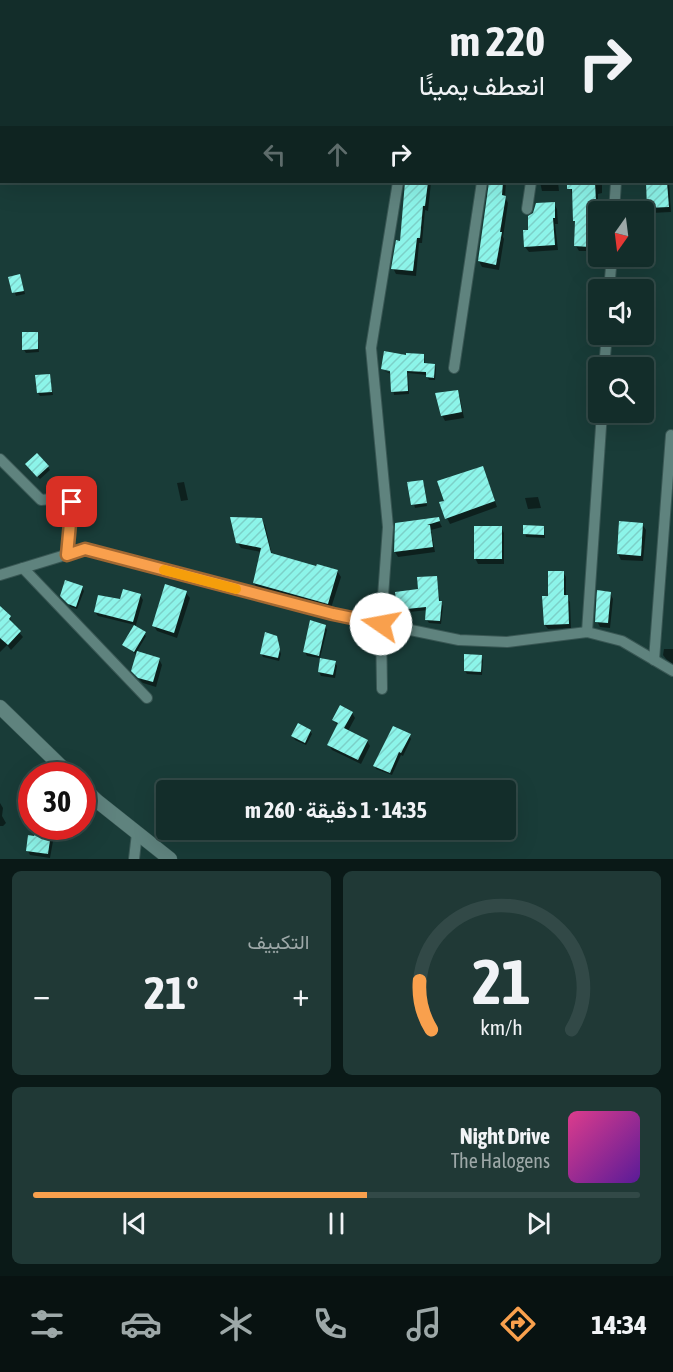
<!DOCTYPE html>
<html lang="ar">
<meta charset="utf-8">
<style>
:root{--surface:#132d2a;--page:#203936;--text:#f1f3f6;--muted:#9da8a8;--line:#324947;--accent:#f9a04d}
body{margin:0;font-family:"Asap Condensed",Vazirmatn,sans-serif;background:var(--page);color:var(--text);direction:rtl;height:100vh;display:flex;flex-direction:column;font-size:22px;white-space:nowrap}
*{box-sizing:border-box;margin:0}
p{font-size:20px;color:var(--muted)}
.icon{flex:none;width:33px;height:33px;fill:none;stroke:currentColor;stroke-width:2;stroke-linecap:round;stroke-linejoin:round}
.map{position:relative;height:859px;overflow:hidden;direction:ltr}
.side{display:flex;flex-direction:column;gap:12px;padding:12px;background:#0a1917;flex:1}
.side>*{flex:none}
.top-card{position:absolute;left:0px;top:0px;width:674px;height:183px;box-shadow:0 6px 24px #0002,0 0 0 2px var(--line);direction:rtl;background:#132d2a;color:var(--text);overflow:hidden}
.needle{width:39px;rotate:194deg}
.controls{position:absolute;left:588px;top:201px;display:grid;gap:12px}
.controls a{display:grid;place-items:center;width:66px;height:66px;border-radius:6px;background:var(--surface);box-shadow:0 6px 24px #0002,0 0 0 2px var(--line);font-size:30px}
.speed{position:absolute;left:18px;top:762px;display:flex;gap:12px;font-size:30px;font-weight:700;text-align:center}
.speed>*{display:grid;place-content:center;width:78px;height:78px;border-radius:50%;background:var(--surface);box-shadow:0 6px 24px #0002,0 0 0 2px var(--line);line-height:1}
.speed .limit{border:9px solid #d22;background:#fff;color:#111}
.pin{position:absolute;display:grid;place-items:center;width:51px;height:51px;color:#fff;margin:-26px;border-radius:12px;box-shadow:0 3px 9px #0006}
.me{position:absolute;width:66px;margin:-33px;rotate:282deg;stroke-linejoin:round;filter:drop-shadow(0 0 4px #0008)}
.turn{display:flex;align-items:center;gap:21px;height:126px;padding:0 30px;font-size:27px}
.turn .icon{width:78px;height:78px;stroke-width:2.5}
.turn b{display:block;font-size:42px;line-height:51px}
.lanes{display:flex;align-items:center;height:57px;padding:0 30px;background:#0003;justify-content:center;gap:30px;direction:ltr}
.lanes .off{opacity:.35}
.big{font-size:45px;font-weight:700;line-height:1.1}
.side .card{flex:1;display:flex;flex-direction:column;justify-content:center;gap:9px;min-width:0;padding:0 21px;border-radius:9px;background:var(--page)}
.side .dial{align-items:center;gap:0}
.dial svg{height:156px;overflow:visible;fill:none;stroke:var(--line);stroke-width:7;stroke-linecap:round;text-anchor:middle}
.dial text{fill:var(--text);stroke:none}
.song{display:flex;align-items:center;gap:18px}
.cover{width:72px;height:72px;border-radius:9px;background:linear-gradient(135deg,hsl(330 70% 55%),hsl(270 70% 35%))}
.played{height:6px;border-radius:3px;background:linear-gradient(90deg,var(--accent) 55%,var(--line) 55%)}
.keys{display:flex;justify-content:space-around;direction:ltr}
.heat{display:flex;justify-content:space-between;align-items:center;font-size:33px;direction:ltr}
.side .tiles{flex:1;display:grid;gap:12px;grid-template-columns:1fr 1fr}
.card:last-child{grid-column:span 2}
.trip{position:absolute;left:156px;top:780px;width:360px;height:60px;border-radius:6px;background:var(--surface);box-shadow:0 6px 24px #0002,0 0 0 2px var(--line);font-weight:700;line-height:60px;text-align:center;direction:rtl}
.tab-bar{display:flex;height:96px;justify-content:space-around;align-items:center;background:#081211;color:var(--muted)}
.tab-bar .icon{width:42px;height:42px}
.tab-bar .on{color:var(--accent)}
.tab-bar b{font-size:27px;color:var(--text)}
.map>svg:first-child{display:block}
.shadow{fill:#0007}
.building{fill:url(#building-hatch)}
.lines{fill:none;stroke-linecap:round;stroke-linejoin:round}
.minor-casing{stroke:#395754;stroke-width:12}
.tertiary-casing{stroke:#395754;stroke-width:15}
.minor{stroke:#5f837e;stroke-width:10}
.tertiary{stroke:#5f837e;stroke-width:14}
.route-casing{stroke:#a26832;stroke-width:15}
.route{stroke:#f9a04d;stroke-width:10}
.slow{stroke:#f59e0b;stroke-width:10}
</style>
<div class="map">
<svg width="673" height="859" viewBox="0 0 673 859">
<defs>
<pattern id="building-hatch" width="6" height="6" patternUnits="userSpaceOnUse" patternTransform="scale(1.5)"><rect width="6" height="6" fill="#8cf4e9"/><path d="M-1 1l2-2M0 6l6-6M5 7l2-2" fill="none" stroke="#7cd0c8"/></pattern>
</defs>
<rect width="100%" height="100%" fill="#193c38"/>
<g class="shadow">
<path d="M 438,0 L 457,0 L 457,2 Z"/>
<path d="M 591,0 L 614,0 L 591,2 Z"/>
<path d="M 637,0 L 673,0 L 673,28 L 672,2 Z"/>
<path d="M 672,67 L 673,67 L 672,103 Z"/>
<path d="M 406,182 L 431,182 L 428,211 L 425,210 L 422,243 L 419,243 L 416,276 L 396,274 L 393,268 L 402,242 Z"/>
<path d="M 490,182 L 506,182 L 505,197 L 508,203 L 503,237 L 504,239 L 499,270 L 482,267 L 479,261 Z"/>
<path d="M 540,182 L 558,182 L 559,191 L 542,191 Z"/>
<path d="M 570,182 L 602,182 L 602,193 L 598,194 L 598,225 L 593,226 L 592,251 L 579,251 L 576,246 L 576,225 Z"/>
<path d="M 647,182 L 669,182 L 671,212 L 652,213 L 649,207 Z"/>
<path d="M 554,204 L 557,209 L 558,224 L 555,224 L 558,250 L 529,252 L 525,247 L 530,231 Z"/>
<path d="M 10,278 L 21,279 L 25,294 L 16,296 Z"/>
<path d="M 37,333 L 39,352 L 26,353 L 24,350 Z"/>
<path d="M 424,356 L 425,364 L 435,365 L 436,369 L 435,380 L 429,380 L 427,375 L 408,373 L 409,394 L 394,395 L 391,374 L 384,371 L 397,374 L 407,357 Z"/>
<path d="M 49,375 L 53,395 L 40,396 L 38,393 Z"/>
<path d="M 457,392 L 460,398 L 464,418 L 445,421 L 442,415 Z"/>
<path d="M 28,467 L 48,467 L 50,470 L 40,479 Z"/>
<path d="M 485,474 L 497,507 L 450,524 L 447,518 Z"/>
<path d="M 422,481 L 427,506 L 415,508 L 409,483 Z"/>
<path d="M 184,482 L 188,500 L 181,501 L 177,483 Z"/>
<path d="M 538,497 L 541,508 L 528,509 L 525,498 Z"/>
<path d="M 261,519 L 265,525 L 272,555 L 317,568 L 337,571 L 341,577 L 331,608 L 257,588 L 254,583 L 261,552 L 241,548 L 237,542 Z"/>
<path d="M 438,519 L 442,527 L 431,530 L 435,552 L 398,557 L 395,552 L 397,525 Z"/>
<path d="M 620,522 L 642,524 L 646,530 L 643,561 L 621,560 L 618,554 Z"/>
<path d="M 501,527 L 504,533 L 504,564 L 478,564 L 475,558 Z"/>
<path d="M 524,527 L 544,527 L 545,538 L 526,537 Z"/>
<path d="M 563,572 L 566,577 L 566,596 L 570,602 L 571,628 L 548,629 L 545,625 L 550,598 Z"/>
<path d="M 436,577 L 440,602 L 443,606 L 441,624 L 429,623 L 427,620 L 428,610 L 400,613 L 399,610 Z"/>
<path d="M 82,588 L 84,591 L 77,609 L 71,607 L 64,599 Z"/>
<path d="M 186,593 L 190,598 L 177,638 L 157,631 L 154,626 Z"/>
<path d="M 610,593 L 613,599 L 610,628 L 600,627 L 597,621 Z"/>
<path d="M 140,595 L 143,600 L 135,628 L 146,636 L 136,653 L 159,659 L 162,665 L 156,687 L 143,683 L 136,676 L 133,670 L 137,655 L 124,645 L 135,625 L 98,616 L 95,612 Z"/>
<path d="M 0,608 L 10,617 L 12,624 L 23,637 L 11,650 L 7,645 L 0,652 Z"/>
<path d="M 325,626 L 327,630 L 320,658 L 307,656 L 305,652 Z"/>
<path d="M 276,637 L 281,654 L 279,661 L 263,657 L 261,653 Z"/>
<path d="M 664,649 L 673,649 L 673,664 L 666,659 L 663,655 Z"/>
<path d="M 481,656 L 483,660 L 482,675 L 467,674 L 465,671 Z"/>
<path d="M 335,662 L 337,666 L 335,678 L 321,676 L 319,672 Z"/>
<path d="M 352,713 L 355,718 L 348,731 L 367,741 L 370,746 L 361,764 L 332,750 L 329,745 L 338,726 L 334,720 Z"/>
<path d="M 310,731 L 312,734 L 306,745 L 295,740 L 293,736 Z"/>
<path d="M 409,735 L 411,739 L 403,756 L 401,755 L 392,775 L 376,769 L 375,765 Z"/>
<path d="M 35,770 L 41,776 L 34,776 Z"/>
<path d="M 0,803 L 3,808 L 2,816 L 6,823 L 3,826 L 0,826 Z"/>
<path d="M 32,804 L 32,824 L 27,819 L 28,807 Z"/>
<path d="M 41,826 L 58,826 L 62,832 L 55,830 L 50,858 L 30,855 L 28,851 Z"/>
</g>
<g class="building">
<path d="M 405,182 L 428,182 L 425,206 L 423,206 L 420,238 L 417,238 L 413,271 L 391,269 L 396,240 L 400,241 Z"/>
<path d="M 489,182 L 503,182 L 502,195 L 506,196 L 500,232 L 502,232 L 496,265 L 478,261 Z"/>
<path d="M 567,182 L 595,182 L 597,221 L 591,221 L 590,247 L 574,246 L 575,221 L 573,221 L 572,189 L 567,189 Z"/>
<path d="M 646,182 L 667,182 L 669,207 L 647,208 Z"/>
<path d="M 555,202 L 555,218 L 553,218 L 555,245 L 524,247 L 523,230 L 528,230 L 528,216 L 533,213 L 536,203 Z"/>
<path d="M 20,274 L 24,291 L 12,293 L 8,277 Z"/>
<path d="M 22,332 L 38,332 L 38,349 L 22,350 Z"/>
<path d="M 384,351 L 406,355 L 406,353 L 424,354 L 424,363 L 435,364 L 434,378 L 426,377 L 426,372 L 407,371 L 408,391 L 391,392 L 390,371 L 381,369 Z"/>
<path d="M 50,374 L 52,392 L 37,393 L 35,375 Z"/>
<path d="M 458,390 L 462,412 L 441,416 L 435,393 Z"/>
<path d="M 37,453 L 49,466 L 37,477 L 25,464 Z"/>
<path d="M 483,466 L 495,501 L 445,519 L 439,502 L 444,501 L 437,481 Z"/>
<path d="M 423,480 L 427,503 L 411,505 L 407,482 Z"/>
<path d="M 230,517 L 262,518 L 271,553 L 316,566 L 317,564 L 338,570 L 328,604 L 253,583 L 261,548 L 236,543 Z"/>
<path d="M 439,517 L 440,521 L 427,525 L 430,525 L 433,547 L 394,552 L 395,523 Z"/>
<path d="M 619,521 L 643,523 L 641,556 L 617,554 Z"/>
<path d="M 523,525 L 544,526 L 544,535 L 523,534 Z"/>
<rect x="474" y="526" width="28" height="33"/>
<path d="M 548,571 L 564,571 L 564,595 L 568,595 L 569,624 L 544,625 L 542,596 L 548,596 Z"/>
<path d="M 437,576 L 439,601 L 442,601 L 440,621 L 425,620 L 426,607 L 397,610 L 395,592 L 418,589 L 417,577 Z"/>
<path d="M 65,580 L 83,586 L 76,607 L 68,604 L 60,596 Z"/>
<path d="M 165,584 L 187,591 L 174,633 L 152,626 Z"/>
<path d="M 123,589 L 141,594 L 133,622 L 94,612 L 98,595 L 120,599 Z"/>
<path d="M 597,590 L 611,592 L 608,623 L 595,622 Z"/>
<path d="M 0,606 L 11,616 L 9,619 L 21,631 L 8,645 L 0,638 Z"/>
<path d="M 310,620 L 326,625 L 319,656 L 303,652 Z"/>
<path d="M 134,625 L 146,632 L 134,652 L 122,645 Z"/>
<path d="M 265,632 L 277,636 L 280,649 L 278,658 L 260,654 Z"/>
<path d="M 137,651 L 160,658 L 153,682 L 138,678 L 131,671 Z"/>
<path d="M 464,654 L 482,655 L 481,672 L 464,671 Z"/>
<path d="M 320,658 L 336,661 L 333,675 L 318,672 Z"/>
<path d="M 340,705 L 353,712 L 344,728 L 368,740 L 358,760 L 327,745 L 338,723 L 332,720 Z"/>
<path d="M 298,723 L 311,730 L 305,743 L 291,736 Z"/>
<path d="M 393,726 L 411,734 L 401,753 L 399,752 L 390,773 L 373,766 Z"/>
<path d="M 41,826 L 52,826 L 48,854 L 26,851 L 28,835 L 34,836 Z"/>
</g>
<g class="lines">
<g class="minor-casing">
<g id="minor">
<path d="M 427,2 L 428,0"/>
<path d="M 510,2 L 511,0"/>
<path d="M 557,2 L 557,0"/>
<path d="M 628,2 L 628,0"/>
<path d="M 527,209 L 531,182"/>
<path d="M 614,212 L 616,182"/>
<path d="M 609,290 L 612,256"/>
<path d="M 454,368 L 482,182"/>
<path d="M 604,368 L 607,334"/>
<path d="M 0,459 L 41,500 L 70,497 L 72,502 L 67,555"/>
<path d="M 23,568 L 147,698"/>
<path d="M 0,575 L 85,549 L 333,614 L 459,640 L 507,642 L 587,632 L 622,641 L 673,671"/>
<path d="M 587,632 L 602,412"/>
<path d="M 654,660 L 671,435"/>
<path d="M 382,689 L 381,624 L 388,527 L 371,348 L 398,182"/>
<path d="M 134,859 L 137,833"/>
</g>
</g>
<g class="tertiary-casing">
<g id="tertiary">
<path d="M 0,707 L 71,776"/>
<path d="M 82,787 L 97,801 L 170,859"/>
</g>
</g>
<use href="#minor" class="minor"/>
<use href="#tertiary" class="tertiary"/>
</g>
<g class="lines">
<g class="route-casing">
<path id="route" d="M 72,502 L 67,555 L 85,549 L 333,614 L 381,624"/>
</g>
<use href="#route" class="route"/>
<path class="slow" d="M 164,570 L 236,589"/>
</g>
</svg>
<div class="controls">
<a><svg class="needle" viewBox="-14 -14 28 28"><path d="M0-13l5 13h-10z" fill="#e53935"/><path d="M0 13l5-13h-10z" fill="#9da8a8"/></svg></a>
<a><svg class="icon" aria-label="sound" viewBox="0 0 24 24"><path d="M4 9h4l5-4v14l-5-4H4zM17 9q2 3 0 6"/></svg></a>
<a><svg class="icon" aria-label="search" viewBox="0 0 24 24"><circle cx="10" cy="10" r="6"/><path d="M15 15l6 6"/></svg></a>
</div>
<div class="speed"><div class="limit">30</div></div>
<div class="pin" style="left:72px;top:502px;background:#d93025"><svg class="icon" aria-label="arrive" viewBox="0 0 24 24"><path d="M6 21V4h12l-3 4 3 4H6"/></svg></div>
<svg class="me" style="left:381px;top:624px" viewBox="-20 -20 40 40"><circle r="19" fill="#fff"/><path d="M0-13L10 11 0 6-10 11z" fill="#f9a04d"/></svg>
<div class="trip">14:35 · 1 دقيقة · 260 m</div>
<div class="top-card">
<div class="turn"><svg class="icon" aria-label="right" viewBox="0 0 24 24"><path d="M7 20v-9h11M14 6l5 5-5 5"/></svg><div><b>220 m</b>انعطف يمينًا</div></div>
<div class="lanes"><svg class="icon off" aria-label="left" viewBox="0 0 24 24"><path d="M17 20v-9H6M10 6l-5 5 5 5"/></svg><svg class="icon off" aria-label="ahead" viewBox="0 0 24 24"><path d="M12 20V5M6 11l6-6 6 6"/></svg><svg class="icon" aria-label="right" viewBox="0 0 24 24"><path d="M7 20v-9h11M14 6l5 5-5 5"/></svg></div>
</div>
</div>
<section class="side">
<div class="tiles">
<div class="card dial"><svg viewBox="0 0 100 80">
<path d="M14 69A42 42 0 1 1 86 69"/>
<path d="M14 69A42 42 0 0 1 8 44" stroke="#f9a04d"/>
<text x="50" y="56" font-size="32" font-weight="700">21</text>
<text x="50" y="72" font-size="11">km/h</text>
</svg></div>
<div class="card"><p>التكييف</p>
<div class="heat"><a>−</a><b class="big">21°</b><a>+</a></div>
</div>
<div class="card">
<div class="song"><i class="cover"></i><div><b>Night Drive</b><p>The Halogens</p></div></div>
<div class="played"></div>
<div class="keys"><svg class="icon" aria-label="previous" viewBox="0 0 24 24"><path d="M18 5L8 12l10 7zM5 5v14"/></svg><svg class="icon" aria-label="pause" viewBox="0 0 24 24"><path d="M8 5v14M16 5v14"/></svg><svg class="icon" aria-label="next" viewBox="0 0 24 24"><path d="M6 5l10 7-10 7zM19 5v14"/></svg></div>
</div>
</div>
</section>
<nav class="tab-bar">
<b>14:34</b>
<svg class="icon on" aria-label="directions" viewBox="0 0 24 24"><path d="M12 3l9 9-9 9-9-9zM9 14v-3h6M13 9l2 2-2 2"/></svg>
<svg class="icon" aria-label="music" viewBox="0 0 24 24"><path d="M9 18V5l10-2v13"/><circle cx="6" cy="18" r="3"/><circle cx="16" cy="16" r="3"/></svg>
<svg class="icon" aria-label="phone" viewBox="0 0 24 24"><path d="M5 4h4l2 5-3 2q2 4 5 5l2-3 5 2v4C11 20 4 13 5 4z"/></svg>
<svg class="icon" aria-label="climate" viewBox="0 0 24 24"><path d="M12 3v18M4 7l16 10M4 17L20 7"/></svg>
<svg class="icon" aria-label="car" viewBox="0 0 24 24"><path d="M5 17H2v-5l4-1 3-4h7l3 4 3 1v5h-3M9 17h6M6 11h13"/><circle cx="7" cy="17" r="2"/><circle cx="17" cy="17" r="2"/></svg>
<svg class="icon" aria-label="filters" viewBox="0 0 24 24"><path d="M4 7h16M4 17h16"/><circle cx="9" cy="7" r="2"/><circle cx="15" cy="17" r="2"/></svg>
</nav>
